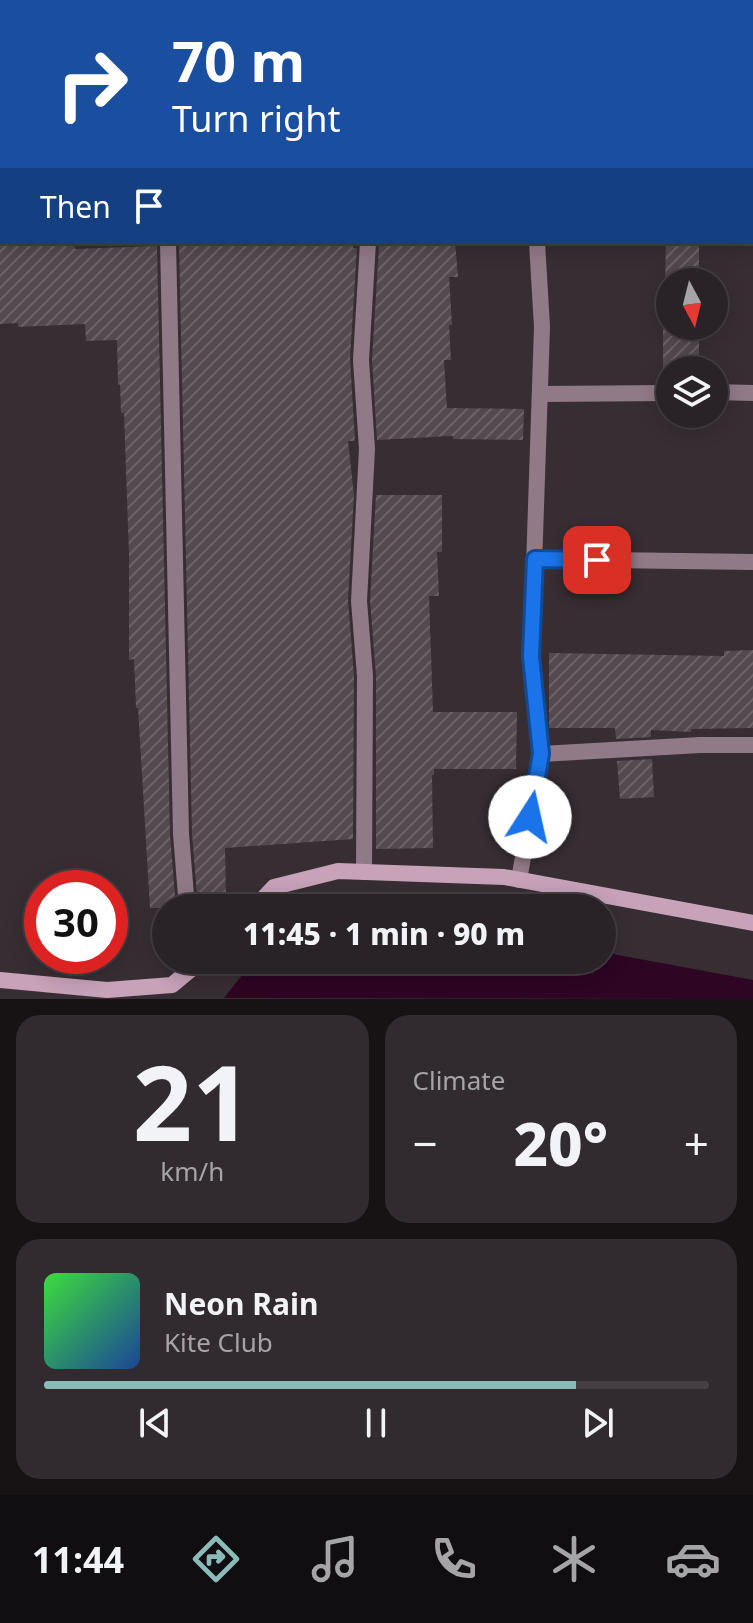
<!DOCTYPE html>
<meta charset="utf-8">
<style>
:root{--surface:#292227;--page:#312a2f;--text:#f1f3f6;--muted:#a5a4a7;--line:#453f44;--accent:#8bbbb9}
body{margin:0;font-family:"Noto Sans",sans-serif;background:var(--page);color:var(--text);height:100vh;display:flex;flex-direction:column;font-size:30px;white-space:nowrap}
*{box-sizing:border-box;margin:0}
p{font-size:26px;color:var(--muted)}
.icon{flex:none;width:44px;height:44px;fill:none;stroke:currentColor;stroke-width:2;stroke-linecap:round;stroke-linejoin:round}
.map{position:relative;height:999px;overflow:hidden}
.drawer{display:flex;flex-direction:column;gap:16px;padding:16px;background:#171315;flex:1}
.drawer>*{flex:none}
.banner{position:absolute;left:0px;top:0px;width:754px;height:244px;box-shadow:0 4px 20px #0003,0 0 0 2px var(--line);background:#1a4fa0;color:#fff;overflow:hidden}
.needle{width:52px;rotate:173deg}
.fabs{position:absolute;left:656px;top:268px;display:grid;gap:16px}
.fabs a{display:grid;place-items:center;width:72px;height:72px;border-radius:50%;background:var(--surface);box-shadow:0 4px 20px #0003,0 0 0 2px var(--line);font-size:40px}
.speed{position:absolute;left:24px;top:870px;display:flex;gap:16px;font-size:40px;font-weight:700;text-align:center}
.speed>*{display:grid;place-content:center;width:104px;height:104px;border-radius:50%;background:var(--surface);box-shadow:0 4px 20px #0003,0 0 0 2px var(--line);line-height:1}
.speed .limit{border:12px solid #d22;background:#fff;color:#111}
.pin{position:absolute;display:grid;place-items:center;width:68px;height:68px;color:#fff;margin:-34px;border-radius:16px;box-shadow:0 4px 12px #0006}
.me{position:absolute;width:88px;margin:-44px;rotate:10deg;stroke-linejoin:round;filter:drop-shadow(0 0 6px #0008)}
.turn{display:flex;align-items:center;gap:28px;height:168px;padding:0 40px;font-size:36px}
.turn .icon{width:104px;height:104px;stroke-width:2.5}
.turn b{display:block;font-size:56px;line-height:68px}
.then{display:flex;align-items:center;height:76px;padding:0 40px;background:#0003;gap:16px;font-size:30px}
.big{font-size:60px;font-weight:800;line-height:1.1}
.drawer .tile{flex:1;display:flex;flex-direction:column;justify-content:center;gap:12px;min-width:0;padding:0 28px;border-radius:24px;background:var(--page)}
.drawer .dial{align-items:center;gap:0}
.dial b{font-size:104px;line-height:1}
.song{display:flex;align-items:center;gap:24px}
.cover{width:96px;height:96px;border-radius:12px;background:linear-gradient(135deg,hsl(120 70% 55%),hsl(220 70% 35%))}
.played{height:8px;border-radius:4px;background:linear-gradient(90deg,var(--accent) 80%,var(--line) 80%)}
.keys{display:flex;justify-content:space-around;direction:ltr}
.heat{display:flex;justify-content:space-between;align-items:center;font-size:44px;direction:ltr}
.drawer .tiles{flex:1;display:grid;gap:16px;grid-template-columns:1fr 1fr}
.tile:last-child{grid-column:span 2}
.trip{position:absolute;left:152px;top:894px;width:464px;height:80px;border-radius:40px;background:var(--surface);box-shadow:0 4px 20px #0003,0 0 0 2px var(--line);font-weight:800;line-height:80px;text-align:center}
.menu{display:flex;height:128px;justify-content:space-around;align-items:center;background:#100e10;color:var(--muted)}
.menu .icon{width:56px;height:56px}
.menu .current{color:var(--accent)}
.menu b{font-size:36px;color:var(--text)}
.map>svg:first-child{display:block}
.water{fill:#2e0523}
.building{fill:url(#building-hatch)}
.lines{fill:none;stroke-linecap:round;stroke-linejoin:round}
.street{stroke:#917a88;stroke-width:16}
.secondary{stroke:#c7a2b9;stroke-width:16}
.route-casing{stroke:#114b97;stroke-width:20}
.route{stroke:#1a73e8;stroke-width:14}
</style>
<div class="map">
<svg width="753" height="999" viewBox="0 0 753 999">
<defs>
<pattern id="building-hatch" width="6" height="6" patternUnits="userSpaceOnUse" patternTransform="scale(2)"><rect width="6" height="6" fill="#53494f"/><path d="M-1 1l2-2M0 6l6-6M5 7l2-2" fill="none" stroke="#6c6368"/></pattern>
</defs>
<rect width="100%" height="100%" fill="#372e34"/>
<path class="water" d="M 602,952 L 753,980 L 753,999 L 224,998 L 254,960 L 602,960 Z"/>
<g class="building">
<path d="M 74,242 L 75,249 L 157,246 L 170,834 L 176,908 L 150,908 L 138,708 L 136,708 L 134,659 L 129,660 L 129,555 L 124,413 L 121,413 L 120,384 L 118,385 L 117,340 L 86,341 L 85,324 L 18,327 L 18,323 L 0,324 L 0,245 Z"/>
<path d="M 182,242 L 352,242 L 353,248 L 357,248 L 350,359 L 355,441 L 348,441 L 354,495 L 348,600 L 354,676 L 353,839 L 225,848 L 226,896 L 223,896 L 223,908 L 198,908 L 192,833 L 179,245 L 182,245 Z"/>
<path d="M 416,242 L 455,242 L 458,277 L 449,277 L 452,325 L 449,325 L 451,360 L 444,360 L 447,408 L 524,409 L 523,440 L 453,439 L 453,436 L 377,440 L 372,360 L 379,246 Z"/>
<path d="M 666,242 L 699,242 L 699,282 L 665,282 Z"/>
<rect x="663" y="326" width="36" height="44"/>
<path d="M 376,495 L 442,495 L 442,552 L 437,552 L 439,596 L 429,596 L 433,712 L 517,712 L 516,769 L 434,769 L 434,775 L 432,775 L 433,848 L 376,849 L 376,676 L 370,601 Z"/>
<path d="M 753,650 L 753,728 L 691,729 L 691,732 L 651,730 L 651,737 L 616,739 L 615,728 L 549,728 L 549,653 L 724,656 L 724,651 Z"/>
<path d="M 652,759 L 654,797 L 620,799 L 617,761 Z"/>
</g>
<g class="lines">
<g class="street">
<path d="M 160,0 L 160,2"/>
<path d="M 346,0 L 346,2"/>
<path d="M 518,0 L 518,2"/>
<path d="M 752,3 L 753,3"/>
<path d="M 0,31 L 2,31"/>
<path d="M 752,218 L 753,218"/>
<path d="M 0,227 L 2,227"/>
<path d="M 168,242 L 181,834 L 187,908"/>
<path d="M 714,392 L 753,393"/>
<path d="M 540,394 L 670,393"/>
<path d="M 535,559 L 753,562"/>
<path d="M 541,754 L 700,745 L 753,745"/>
<path d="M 364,872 L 365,676 L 359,601 L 367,449 L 361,360 L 368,242"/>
<path d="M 519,880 L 541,754 L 531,656 L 542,327 L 537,242"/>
</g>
<g class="secondary">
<path d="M 254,908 L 274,887 L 338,871 L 504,877 L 753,923"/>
<path d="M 0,980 L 107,990 L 172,985 L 202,960"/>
</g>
</g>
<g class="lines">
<g class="route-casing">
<path id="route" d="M 530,817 L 541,754 L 531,656 L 535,559 L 597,560"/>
</g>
<use href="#route" class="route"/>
</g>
</svg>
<div class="fabs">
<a><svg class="needle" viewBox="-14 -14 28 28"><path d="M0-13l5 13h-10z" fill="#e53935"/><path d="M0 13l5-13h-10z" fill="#a5a4a7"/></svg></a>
<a><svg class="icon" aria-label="layers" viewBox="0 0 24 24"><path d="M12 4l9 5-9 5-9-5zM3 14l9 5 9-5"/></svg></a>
</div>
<div class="speed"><div class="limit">30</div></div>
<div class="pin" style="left:597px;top:560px;background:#d93025"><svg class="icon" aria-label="arrive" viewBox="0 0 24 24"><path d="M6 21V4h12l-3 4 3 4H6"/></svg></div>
<svg class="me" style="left:530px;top:817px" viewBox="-20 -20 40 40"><circle r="19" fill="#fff"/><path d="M0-13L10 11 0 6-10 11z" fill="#1a73e8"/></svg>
<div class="trip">11:45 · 1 min · 90 m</div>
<div class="banner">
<div class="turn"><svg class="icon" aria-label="right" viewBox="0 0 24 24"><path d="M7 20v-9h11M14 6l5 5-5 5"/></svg><div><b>70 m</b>Turn right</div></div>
<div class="then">Then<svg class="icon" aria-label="arrive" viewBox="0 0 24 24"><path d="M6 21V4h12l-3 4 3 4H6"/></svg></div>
</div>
</div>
<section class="drawer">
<div class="tiles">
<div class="tile dial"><b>21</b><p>km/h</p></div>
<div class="tile"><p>Climate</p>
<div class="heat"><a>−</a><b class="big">20°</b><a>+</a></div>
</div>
<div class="tile">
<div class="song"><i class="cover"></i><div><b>Neon Rain</b><p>Kite Club</p></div></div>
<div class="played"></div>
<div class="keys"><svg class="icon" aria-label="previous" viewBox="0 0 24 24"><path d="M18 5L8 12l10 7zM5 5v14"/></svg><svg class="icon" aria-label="pause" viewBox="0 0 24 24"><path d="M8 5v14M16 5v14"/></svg><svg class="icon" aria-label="next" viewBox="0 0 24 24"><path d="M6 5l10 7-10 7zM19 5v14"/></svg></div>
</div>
</div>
</section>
<nav class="menu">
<b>11:44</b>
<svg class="icon current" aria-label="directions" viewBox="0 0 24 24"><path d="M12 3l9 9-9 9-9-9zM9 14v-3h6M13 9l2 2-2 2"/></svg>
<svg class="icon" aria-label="music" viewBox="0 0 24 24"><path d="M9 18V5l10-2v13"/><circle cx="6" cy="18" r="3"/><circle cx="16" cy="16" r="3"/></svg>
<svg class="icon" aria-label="phone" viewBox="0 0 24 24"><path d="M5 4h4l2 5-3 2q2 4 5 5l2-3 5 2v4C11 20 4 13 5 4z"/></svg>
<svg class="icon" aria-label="climate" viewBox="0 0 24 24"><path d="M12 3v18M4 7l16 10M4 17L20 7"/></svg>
<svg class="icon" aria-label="car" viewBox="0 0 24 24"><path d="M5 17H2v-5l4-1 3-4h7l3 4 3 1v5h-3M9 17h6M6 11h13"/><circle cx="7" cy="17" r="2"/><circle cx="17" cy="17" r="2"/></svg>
</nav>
